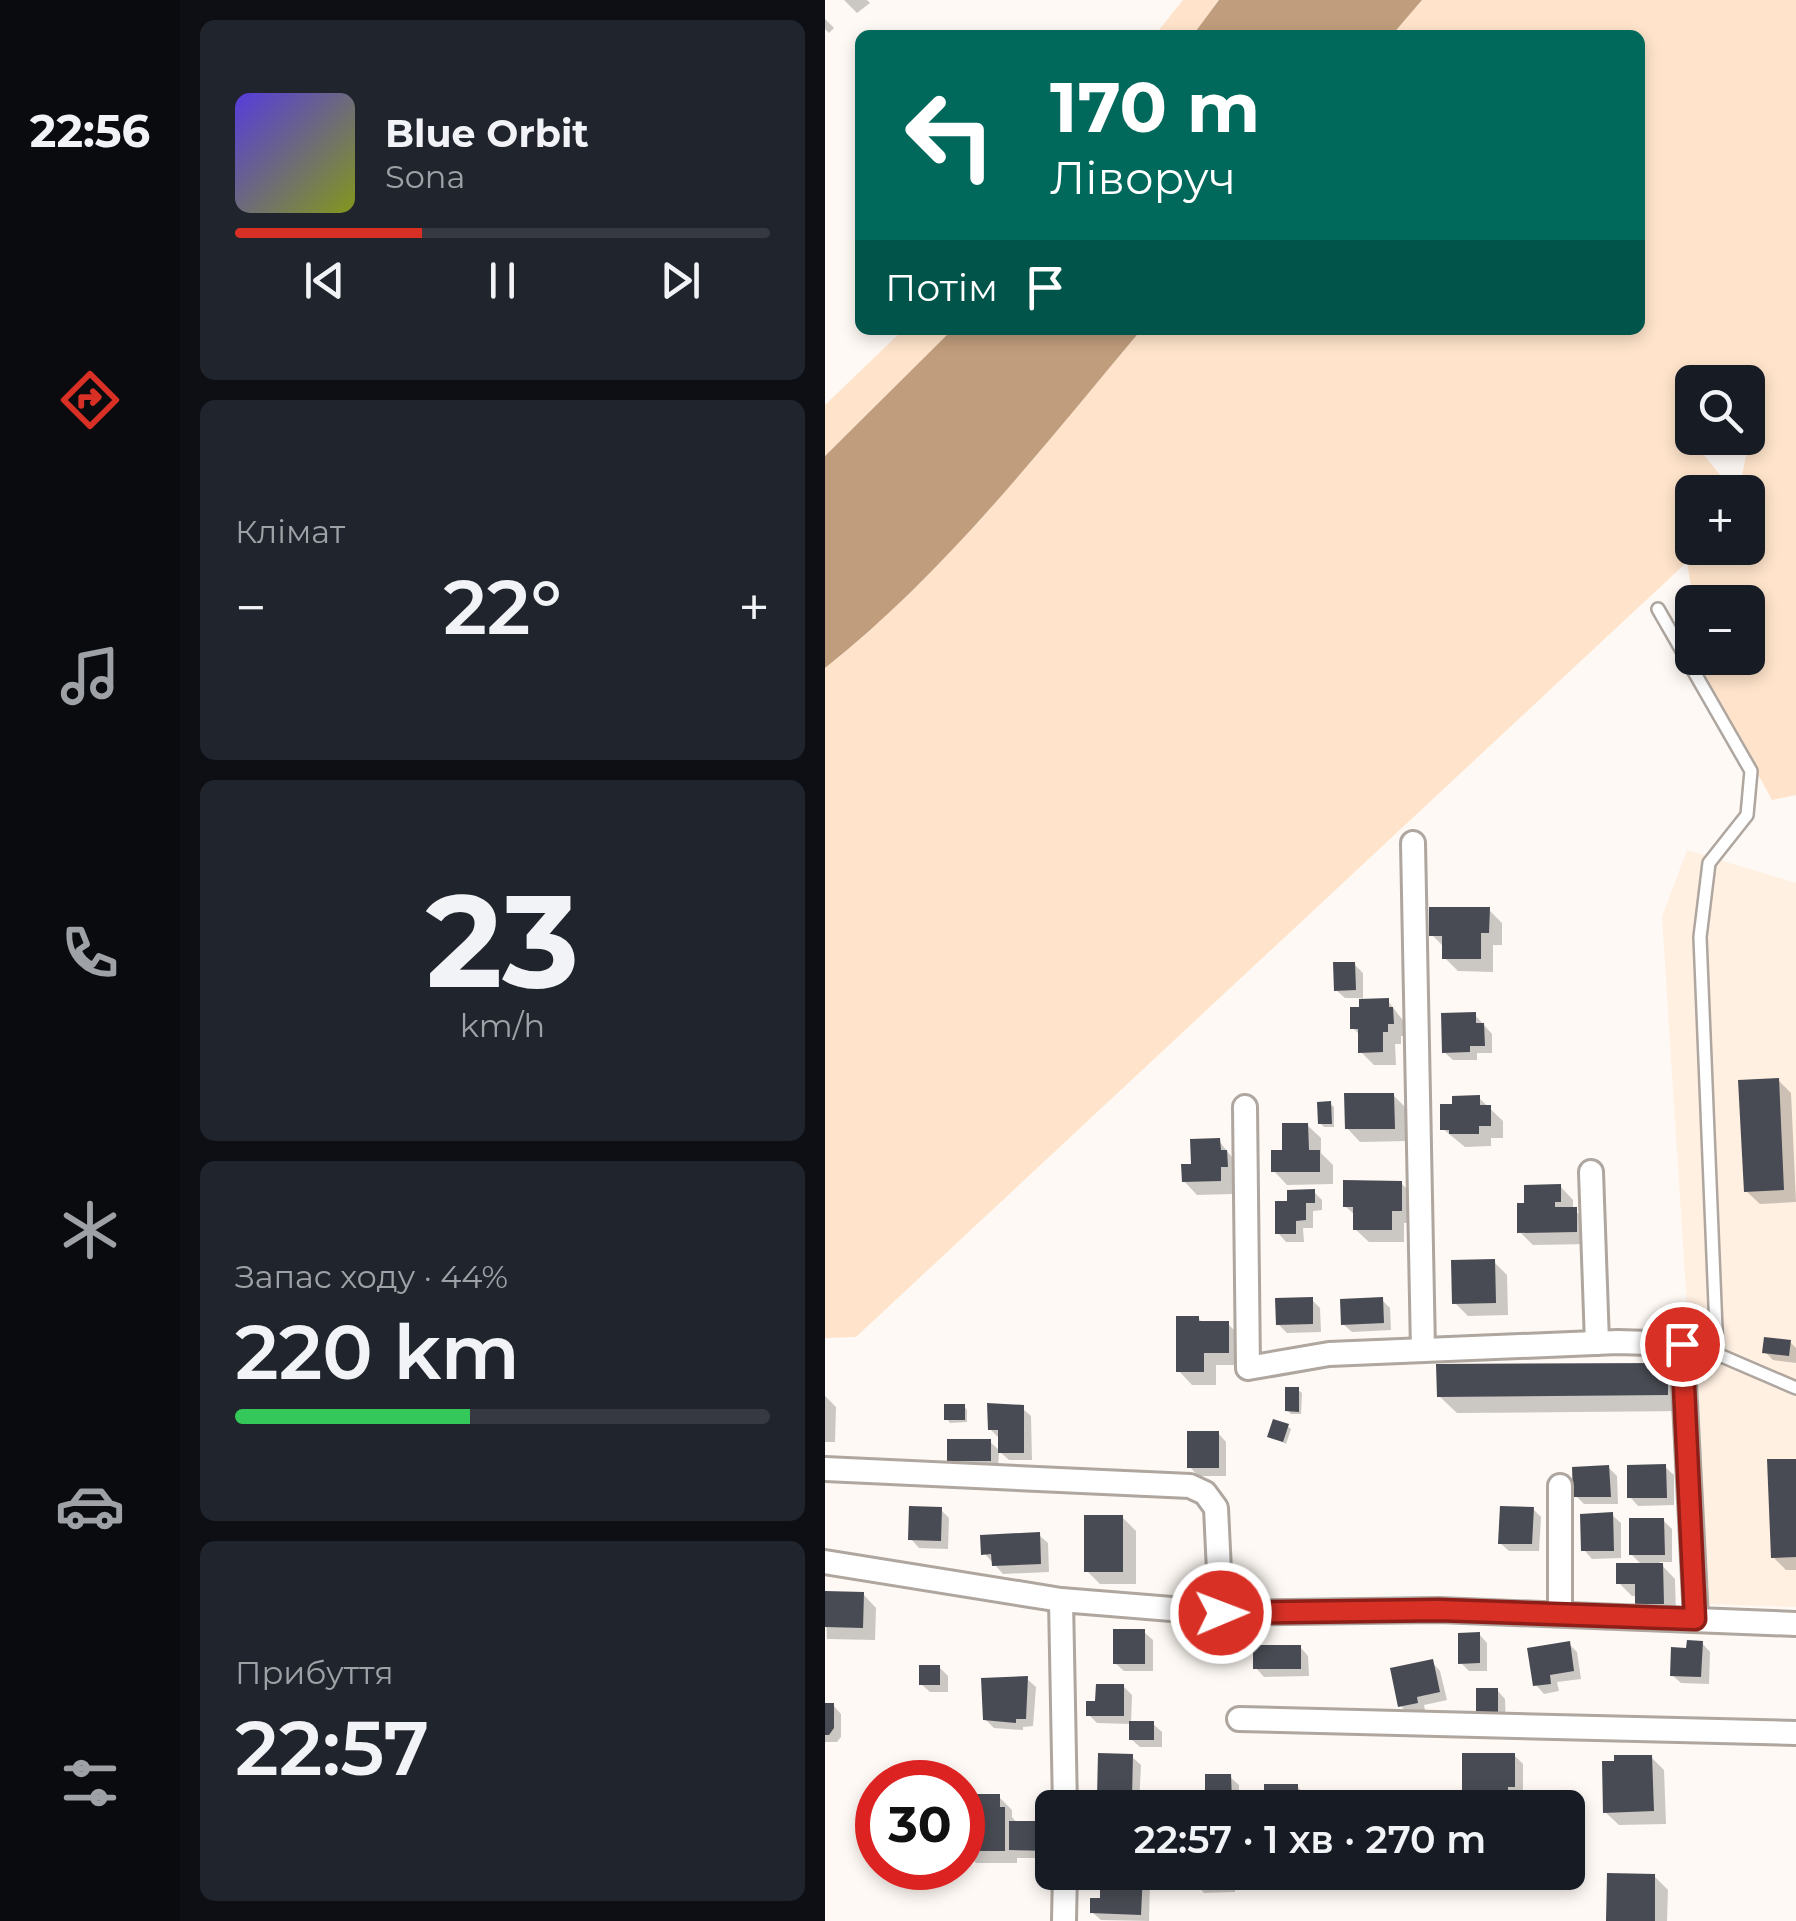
<!DOCTYPE html>
<html lang="uk">
<meta charset="utf-8">
<style>
:root{--surface:#171b24;--page:#20242c;--text:#f1f3f6;--muted:#9ea1a6;--line:#363941;--accent:#d93025}
body{margin:0;font-family:Montserrat,sans-serif;background:var(--page);color:var(--text);height:100vh;display:flex;flex-direction:column;font-size:38px;white-space:nowrap}
*{box-sizing:border-box;margin:0}
p{font-size:32px;color:var(--muted)}
.icon{flex:none;width:55px;height:55px;fill:none;stroke:currentColor;stroke-width:2;stroke-linecap:round;stroke-linejoin:round}
.map{position:relative;flex:1;overflow:hidden}
.sheet{display:flex;flex-direction:column;gap:20px;padding:20px;background:#0d0f14;width:645px}
.sheet>*{flex:none}
.top-card{position:absolute;left:30px;top:30px;width:790px;height:305px;border-radius:15px;box-shadow:0 5px 15px #0003;background:#00695c;color:#fff;overflow:hidden}
.tools{position:absolute;left:850px;top:365px;display:grid;gap:20px}
.tools a{display:grid;place-items:center;width:90px;height:90px;border-radius:15px;background:var(--surface);box-shadow:0 5px 15px #0003;font-size:50px}
.speed{position:absolute;left:30px;top:1760px;display:flex;gap:20px;font-size:50px;font-weight:700;text-align:center}
.speed>*{display:grid;place-content:center;width:130px;height:130px;border-radius:50%;background:var(--surface);box-shadow:0 5px 15px #0003;line-height:1}
.speed .limit{border:15px solid #d22;background:#fff;color:#111}
.pin{position:absolute;display:grid;place-items:center;width:85px;height:85px;color:#fff;margin:-42px;border:5px solid #fff;border-radius:50%;box-shadow:0 2px 10px #0007}
.me{position:absolute;width:110px;margin:-55px;rotate:89deg;stroke-linejoin:round;filter:drop-shadow(0 0 8px #0008)}
.turn{display:flex;align-items:center;gap:35px;height:210px;padding:0 30px;font-size:45px}
.turn .icon{width:130px;height:130px;stroke-width:2.5}
.turn b{display:block;font-size:70px;line-height:85px}
.then{display:flex;align-items:center;height:95px;padding:0 30px;background:#0003;gap:20px;font-size:38px}
.big{font-size:75px;font-weight:600;line-height:1.1}
.sheet .widget{flex:1;display:flex;flex-direction:column;justify-content:center;gap:15px;min-width:0;padding:0 35px;border-radius:15px;background:var(--page)}
.sheet .dial{align-items:center;gap:0}
.dial b{font-size:130px;line-height:1}
.song{display:flex;align-items:center;gap:30px}
.cover{width:120px;height:120px;border-radius:15px;background:linear-gradient(135deg,hsl(250 70% 55%),hsl(70 70% 35%))}
.played{height:10px;border-radius:5px;background:linear-gradient(90deg,var(--accent) 35%,var(--line) 35%)}
.keys{display:flex;justify-content:space-around;direction:ltr}
.heat{display:flex;justify-content:space-between;align-items:center;font-size:55px;direction:ltr}
.charge{height:15px;border-radius:8px;background:linear-gradient(90deg,#34c759 44%,var(--line) 0)}
.trip{position:absolute;left:210px;top:1790px;width:550px;height:100px;border-radius:15px;background:var(--surface);box-shadow:0 5px 15px #0003;font-weight:600;line-height:100px;text-align:center}
main{display:flex;flex:1;min-height:0}
.tabs{display:flex;flex-direction:column;width:180px;justify-content:space-around;align-items:center;background:#090b0e;color:var(--muted)}
.tabs .icon{width:70px;height:70px}
.tabs .on{color:var(--accent)}
.tabs b{font-size:45px;color:var(--text)}
.map>svg:first-child{display:block}
.built{fill:#fff0e2}
.green{fill:#ffe4cb;fill-rule:evenodd}
.water{fill:#c09d7c}
.shadow{fill:#0003}
.building{fill:#484b53}
.lines{fill:none;stroke-linecap:round;stroke-linejoin:round}
.lane-casing{stroke:#aea69f;stroke-width:16}
.street-casing{stroke:#aea69f;stroke-width:28}
.lane{stroke:#fff;stroke-width:11}
.street{stroke:#fff;stroke-width:22}
.route-casing{stroke:#8d1f18;stroke-width:25}
.route{stroke:#d93025;stroke-width:18}
</style>
<main>
<nav class="tabs">
<b>22:56</b>
<svg class="icon on" aria-label="directions" viewBox="0 0 24 24"><path d="M12 3l9 9-9 9-9-9zM9 14v-3h6M13 9l2 2-2 2"/></svg>
<svg class="icon" aria-label="music" viewBox="0 0 24 24"><path d="M9 18V5l10-2v13"/><circle cx="6" cy="18" r="3"/><circle cx="16" cy="16" r="3"/></svg>
<svg class="icon" aria-label="phone" viewBox="0 0 24 24"><path d="M5 4h4l2 5-3 2q2 4 5 5l2-3 5 2v4C11 20 4 13 5 4z"/></svg>
<svg class="icon" aria-label="climate" viewBox="0 0 24 24"><path d="M12 3v18M4 7l16 10M4 17L20 7"/></svg>
<svg class="icon" aria-label="car" viewBox="0 0 24 24"><path d="M5 17H2v-5l4-1 3-4h7l3 4 3 1v5h-3M9 17h6M6 11h13"/><circle cx="7" cy="17" r="2"/><circle cx="17" cy="17" r="2"/></svg>
<svg class="icon" aria-label="filters" viewBox="0 0 24 24"><path d="M4 7h16M4 17h16"/><circle cx="9" cy="7" r="2"/><circle cx="15" cy="17" r="2"/></svg>
</nav>
<section class="sheet">
<div class="widget">
<div class="song"><i class="cover"></i><div><b>Blue Orbit</b><p>Sona</p></div></div>
<div class="played"></div>
<div class="keys"><svg class="icon" aria-label="previous" viewBox="0 0 24 24"><path d="M18 5L8 12l10 7zM5 5v14"/></svg><svg class="icon" aria-label="pause" viewBox="0 0 24 24"><path d="M8 5v14M16 5v14"/></svg><svg class="icon" aria-label="next" viewBox="0 0 24 24"><path d="M6 5l10 7-10 7zM19 5v14"/></svg></div>
</div>
<div class="widget"><p>Клімат</p>
<div class="heat"><a>−</a><b class="big">22°</b><a>+</a></div>
</div>
<div class="widget dial"><b>23</b><p>km/h</p></div>
<div class="widget"><p>Запас ходу · 44%</p><b class="big">220 km</b><div class="charge"></div></div>
<div class="widget"><p>Прибуття</p><b class="big">22:57</b></div>
</section>
<div class="map">
<svg width="971" height="1921" viewBox="0 0 971 1921">
<rect width="100%" height="100%" fill="#fef9f4"/>
<path class="built" d="M 862,850 L 971,883 L 971,1607 L 881,1604 L 837,917 Z"/>
<g class="green">
<path d="M 358,0 L 394,0 L 368,35 L 330,35 Z"/>
<path d="M 597,0 L 971,0 L 971,795 L 947,800 L 870,658 L 922,658 L 922,602 L 868,602 L 867,653 L 852,623 L 866,586 L 862,562 L 31,1337 L 0,1338 L 0,668 C 121,572 217,448 316,330 L 815,330 L 815,35 L 567,35 ZM 868,382 L 922,382 L 923,444 L 914,492 L 922,492 L 922,548 L 868,548 L 868,492 L 909,492 L 851,421 L 868,408 Z"/>
<path d="M 78,330 L 127,330 L 0,456 L 0,405 Z"/>
</g>
<g class="water">
<path d="M 394,0 L 597,0 L 567,35 L 368,35 Z"/>
<path d="M 127,330 L 316,330 C 217,448 121,572 0,668 L 0,456 Z"/>
</g>
<g class="shadow">
<path d="M 19,0 L 42,0 L 45,3 L 32,13 Z"/>
<path d="M 0,19 L 9,28 L 4,33 L 0,29 Z"/>
<path d="M 664,910 L 677,923 L 677,945 L 668,945 L 668,972 L 633,971 L 620,958 L 620,948 L 607,935 Z"/>
<path d="M 529,964 L 538,973 L 538,1001 L 563,1001 L 580,1023 L 581,1036 L 576,1036 L 576,1044 L 570,1044 L 571,1065 L 549,1065 L 536,1052 L 536,1036 L 528,1028 L 537,1009 L 537,998 L 520,998 L 511,990 Z"/>
<path d="M 650,1015 L 667,1034 L 667,1053 L 652,1053 L 652,1060 L 628,1060 L 619,1052 Z"/>
<path d="M 953,1080 L 966,1093 L 971,1202 L 935,1204 L 921,1191 Z"/>
<path d="M 568,1095 L 582,1109 L 582,1141 L 535,1142 L 522,1128 Z"/>
<path d="M 654,1098 L 678,1121 L 678,1138 L 666,1138 L 666,1146 L 640,1147 L 618,1129 Z"/>
<path d="M 505,1104 L 509,1107 L 509,1127 L 499,1127 L 495,1123 Z"/>
<path d="M 482,1125 L 496,1138 L 496,1153 L 508,1165 L 508,1184 L 462,1185 L 449,1171 Z"/>
<path d="M 394,1141 L 414,1166 L 415,1179 L 408,1179 L 408,1194 L 372,1195 L 359,1181 L 368,1166 Z"/>
<path d="M 576,1183 L 589,1196 L 589,1223 L 579,1223 L 579,1242 L 544,1242 L 530,1229 L 531,1216 L 520,1206 Z"/>
<path d="M 735,1186 L 748,1200 L 748,1209 L 764,1223 L 764,1244 L 708,1245 L 695,1232 Z"/>
<path d="M 489,1192 L 497,1200 L 497,1210 L 488,1211 L 488,1228 L 478,1228 L 479,1242 L 461,1242 L 453,1233 L 465,1203 Z"/>
<path d="M 669,1262 L 682,1275 L 683,1315 L 643,1316 L 630,1303 Z"/>
<path d="M 487,1300 L 495,1308 L 496,1332 L 462,1333 L 453,1324 Z"/>
<path d="M 557,1300 L 565,1308 L 566,1330 L 527,1332 L 518,1324 Z"/>
<path d="M 373,1318 L 379,1324 L 403,1324 L 416,1337 L 416,1365 L 391,1365 L 391,1385 L 367,1385 L 354,1371 Z"/>
<path d="M 965,1342 L 971,1348 L 971,1363 L 948,1360 L 940,1352 Z"/>
<path d="M 842,1366 L 859,1384 L 860,1411 L 632,1413 L 614,1396 Z"/>
<path d="M 473,1390 L 477,1393 L 476,1414 L 466,1414 L 462,1410 Z"/>
<path d="M 0,1396 L 11,1407 L 10,1442 L 0,1442 Z"/>
<path d="M 139,1406 L 142,1410 L 142,1422 L 125,1423 L 122,1419 Z"/>
<path d="M 197,1408 L 206,1416 L 207,1460 L 184,1460 L 175,1452 L 174,1438 L 165,1429 Z"/>
<path d="M 462,1426 L 466,1429 L 461,1444 L 445,1436 Z"/>
<path d="M 393,1433 L 401,1442 L 401,1476 L 373,1476 L 365,1467 Z"/>
<path d="M 165,1442 L 174,1450 L 173,1469 L 133,1468 L 124,1460 Z"/>
<path d="M 971,1462 L 971,1570 L 961,1570 L 948,1557 Z"/>
<path d="M 840,1467 L 849,1475 L 849,1505 L 813,1506 L 805,1497 Z"/>
<path d="M 784,1468 L 792,1476 L 793,1504 L 759,1504 L 751,1496 Z"/>
<path d="M 115,1509 L 124,1518 L 123,1549 L 94,1548 L 86,1539 Z"/>
<path d="M 708,1509 L 716,1517 L 714,1551 L 684,1551 L 675,1543 Z"/>
<path d="M 787,1515 L 796,1523 L 796,1558 L 767,1559 L 759,1550 Z"/>
<path d="M 297,1517 L 311,1531 L 311,1584 L 275,1584 L 262,1571 Z"/>
<path d="M 838,1520 L 847,1529 L 847,1562 L 834,1562 L 850,1579 L 851,1616 L 826,1616 L 813,1603 L 813,1596 L 807,1596 L 794,1583 L 818,1566 L 806,1554 Z"/>
<path d="M 214,1535 L 223,1543 L 224,1572 L 178,1574 L 159,1553 Z"/>
<path d="M 0,1594 L 38,1594 L 51,1608 L 50,1640 L 2,1639 Z"/>
<path d="M 319,1632 L 328,1640 L 328,1671 L 299,1671 L 290,1663 Z"/>
<path d="M 654,1634 L 662,1643 L 662,1671 L 644,1671 L 636,1663 Z"/>
<path d="M 877,1643 L 885,1652 L 884,1684 L 856,1683 L 847,1675 L 864,1651 Z"/>
<path d="M 744,1644 L 752,1652 L 756,1679 L 732,1682 L 734,1691 L 719,1694 L 711,1685 Z"/>
<path d="M 475,1647 L 483,1656 L 484,1676 L 439,1677 L 431,1668 Z"/>
<path d="M 607,1662 L 615,1671 L 622,1700 L 599,1705 L 600,1710 L 583,1714 L 575,1705 Z"/>
<path d="M 114,1667 L 123,1676 L 123,1692 L 105,1692 L 96,1684 Z"/>
<path d="M 202,1679 L 211,1687 L 208,1726 L 198,1727 L 198,1730 L 169,1728 L 160,1719 Z"/>
<path d="M 298,1686 L 307,1695 L 306,1724 L 272,1723 L 263,1714 Z"/>
<path d="M 653,1690 L 672,1690 L 680,1699 L 681,1727 Z"/>
<path d="M 0,1705 L 8,1705 L 16,1714 L 16,1737 L 12,1742 L 0,1742 Z"/>
<path d="M 328,1724 L 337,1732 L 337,1747 L 315,1747 L 306,1739 Z"/>
<path d="M 689,1755 L 698,1764 L 698,1795 L 690,1795 L 690,1798 L 667,1798 L 667,1803 L 648,1803 L 640,1794 Z"/>
<path d="M 307,1757 L 316,1765 L 314,1806 L 283,1805 L 274,1796 Z"/>
<path d="M 826,1757 L 839,1770 L 841,1824 L 794,1825 L 780,1812 Z"/>
<path d="M 405,1777 L 414,1785 L 414,1808 L 388,1808 L 383,1802 Z"/>
<path d="M 472,1786 L 480,1795 L 480,1808 L 441,1808 Z"/>
<path d="M 174,1797 L 187,1810 L 187,1817 L 193,1824 L 228,1824 L 228,1858 L 192,1858 L 192,1863 L 151,1863 L 138,1849 Z"/>
<path d="M 317,1872 L 325,1881 L 324,1921 L 276,1920 L 267,1912 L 277,1900 L 283,1884 Z"/>
<path d="M 371,1872 L 410,1872 L 410,1892 L 379,1893 L 371,1884 Z"/>
<path d="M 829,1876 L 843,1890 L 842,1921 L 783,1921 Z"/>
</g>
<g class="building">
<path d="M 604,907 L 665,907 L 664,933 L 656,933 L 656,959 L 617,959 L 617,936 L 604,936 Z"/>
<path d="M 508,962 L 530,962 L 531,990 L 509,991 Z"/>
<path d="M 564,998 L 564,1007 L 568,1007 L 569,1024 L 563,1024 L 563,1032 L 558,1032 L 558,1052 L 533,1053 L 533,1029 L 525,1029 L 525,1007 L 534,1007 L 534,999 Z"/>
<path d="M 651,1012 L 651,1023 L 659,1023 L 660,1046 L 645,1046 L 645,1052 L 617,1053 L 616,1013 Z"/>
<path d="M 954,1078 L 959,1190 L 919,1192 L 913,1080 Z"/>
<path d="M 519,1093 L 569,1093 L 570,1129 L 520,1129 Z"/>
<path d="M 655,1095 L 655,1105 L 666,1105 L 666,1126 L 654,1126 L 654,1134 L 624,1134 L 624,1130 L 615,1130 L 615,1104 L 627,1104 L 627,1096 Z"/>
<path d="M 506,1101 L 507,1124 L 493,1124 L 492,1102 Z"/>
<path d="M 457,1123 L 483,1123 L 484,1150 L 495,1150 L 495,1172 L 446,1172 L 446,1150 L 457,1150 Z"/>
<path d="M 395,1138 L 396,1150 L 402,1150 L 403,1167 L 396,1167 L 396,1181 L 357,1182 L 356,1164 L 366,1164 L 365,1139 Z"/>
<path d="M 518,1180 L 577,1181 L 577,1211 L 567,1211 L 567,1230 L 528,1230 L 528,1207 L 518,1207 Z"/>
<path d="M 736,1184 L 736,1202 L 730,1202 L 730,1207 L 752,1207 L 752,1232 L 692,1233 L 692,1203 L 699,1203 L 699,1185 Z"/>
<path d="M 490,1189 L 490,1203 L 481,1203 L 481,1220 L 471,1221 L 471,1234 L 450,1234 L 450,1201 L 462,1201 L 462,1190 Z"/>
<path d="M 670,1259 L 671,1303 L 627,1304 L 626,1260 Z"/>
<path d="M 488,1297 L 488,1324 L 451,1325 L 450,1298 Z"/>
<path d="M 558,1297 L 559,1323 L 516,1325 L 515,1299 Z"/>
<path d="M 351,1316 L 374,1316 L 374,1321 L 404,1321 L 404,1353 L 379,1353 L 379,1372 L 351,1372 Z"/>
<path d="M 939,1337 L 966,1340 L 964,1356 L 937,1353 Z"/>
<path d="M 843,1363 L 843,1395 L 612,1397 L 611,1364 Z"/>
<path d="M 460,1387 L 474,1387 L 474,1412 L 460,1411 Z"/>
<path d="M 162,1403 L 199,1405 L 199,1453 L 173,1453 L 173,1430 L 163,1430 Z"/>
<rect x="119" y="1404" width="21" height="16"/>
<path d="M 448,1419 L 464,1424 L 458,1442 L 442,1437 Z"/>
<rect x="362" y="1431" width="32" height="37"/>
<rect x="122" y="1439" width="44" height="22"/>
<path d="M 942,1459 L 971,1459 L 971,1557 L 946,1558 Z"/>
<path d="M 841,1464 L 842,1498 L 802,1498 L 802,1465 Z"/>
<path d="M 784,1465 L 786,1497 L 748,1497 L 747,1467 Z"/>
<path d="M 84,1506 L 117,1507 L 116,1541 L 83,1540 Z"/>
<path d="M 675,1506 L 709,1507 L 707,1544 L 673,1544 Z"/>
<path d="M 788,1512 L 789,1551 L 756,1551 L 755,1514 Z"/>
<rect x="259" y="1515" width="39" height="57"/>
<path d="M 804,1518 L 839,1518 L 840,1555 L 804,1555 Z"/>
<path d="M 215,1532 L 216,1564 L 167,1566 L 166,1554 L 156,1555 L 155,1535 Z"/>
<path d="M 791,1563 L 838,1563 L 839,1604 L 810,1604 L 810,1584 L 791,1584 Z"/>
<path d="M 0,1591 L 39,1592 L 38,1628 L 0,1627 Z"/>
<rect x="288" y="1629" width="32" height="35"/>
<path d="M 655,1632 L 655,1663 L 633,1664 L 633,1633 Z"/>
<path d="M 862,1640 L 878,1641 L 876,1677 L 845,1676 L 846,1647 L 861,1648 Z"/>
<path d="M 745,1641 L 749,1671 L 725,1675 L 726,1684 L 708,1686 L 702,1648 Z"/>
<rect x="428" y="1645" width="48" height="24"/>
<path d="M 608,1659 L 615,1692 L 592,1697 L 593,1703 L 573,1707 L 565,1668 Z"/>
<rect x="94" y="1665" width="21" height="20"/>
<path d="M 203,1676 L 201,1719 L 191,1719 L 191,1723 L 158,1720 L 156,1678 Z"/>
<path d="M 271,1684 L 299,1684 L 299,1716 L 261,1716 L 261,1701 L 270,1701 Z"/>
<path d="M 651,1688 L 673,1688 L 673,1720 L 651,1719 Z"/>
<path d="M 0,1703 L 9,1703 L 9,1728 L 4,1735 L 0,1735 Z"/>
<rect x="304" y="1721" width="25" height="19"/>
<path d="M 273,1753 L 308,1754 L 307,1798 L 272,1797 Z"/>
<path d="M 637,1753 L 690,1753 L 690,1787 L 683,1787 L 683,1791 L 659,1791 L 659,1795 L 637,1795 Z"/>
<path d="M 789,1755 L 827,1755 L 829,1811 L 778,1813 L 777,1761 L 789,1761 Z"/>
<path d="M 380,1774 L 406,1774 L 407,1803 L 380,1803 Z"/>
<rect x="439" y="1784" width="34" height="24"/>
<path d="M 138,1794 L 175,1794 L 175,1807 L 180,1807 L 180,1851 L 138,1851 Z"/>
<path d="M 184,1821 L 228,1821 L 228,1851 L 184,1850 Z"/>
<path d="M 281,1872 L 318,1872 L 316,1915 L 265,1913 L 265,1898 L 275,1898 L 275,1881 L 281,1881 Z"/>
<rect x="368" y="1872" width="35" height="13"/>
<path d="M 782,1873 L 830,1874 L 830,1921 L 781,1921 Z"/>
</g>
<g class="lines">
<g class="lane-casing">
<g id="lane">
<path d="M 833,609 L 926,771 L 922,815 L 884,863 L 875,937 L 892,1354"/>
<path d="M 857,1344 L 892,1354 L 971,1388"/>
</g>
</g>
<g class="street-casing">
<g id="street">
<path d="M 588,843 L 598,1350"/>
<path d="M 420,1107 L 423,1368 L 504,1354 L 793,1342 L 857,1344 L 871,1619"/>
<path d="M 766,1172 L 772,1343"/>
<path d="M 0,1469 L 365,1486 L 380,1493 L 391,1508 L 396,1613"/>
<path d="M 735,1486 L 735,1614"/>
<path d="M 0,1562 L 236,1600 L 396,1613 L 614,1610 L 971,1624"/>
<path d="M 236,1600 L 240,1808"/>
<path d="M 414,1719 L 971,1733"/>
<path d="M 239,1921 L 240,1872"/>
</g>
</g>
<use href="#lane" class="lane"/>
<use href="#street" class="street"/>
</g>
<g class="lines">
<g class="route-casing">
<path id="route" d="M 396,1613 L 614,1610 L 870,1619 L 857,1344"/>
</g>
<use href="#route" class="route"/>
</g>
</svg>
<div class="tools">
<a><svg class="icon" aria-label="search" viewBox="0 0 24 24"><circle cx="10" cy="10" r="6"/><path d="M15 15l6 6"/></svg></a>
<a>+</a>
<a>−</a>
</div>
<div class="speed"><div class="limit">30</div></div>
<div class="pin" style="left:857px;top:1344px;background:#d93025"><svg class="icon" aria-label="arrive" viewBox="0 0 24 24"><path d="M6 21V4h12l-3 4 3 4H6"/></svg></div>
<svg class="me" style="left:396px;top:1613px" viewBox="-20 -20 40 40"><circle r="17" fill="#d93025" stroke="#fff" stroke-width="3"/><path d="M0-11L8 9 0 5-8 9z" fill="#fff"/></svg>
<div class="trip">22:57 · 1 хв · 270 m</div>
<div class="top-card">
<div class="turn"><svg class="icon" aria-label="left" viewBox="0 0 24 24"><path d="M17 20v-9H6M10 6l-5 5 5 5"/></svg><div><b>170 m</b>Ліворуч</div></div>
<div class="then">Потім<svg class="icon" aria-label="arrive" viewBox="0 0 24 24"><path d="M6 21V4h12l-3 4 3 4H6"/></svg></div>
</div>
</div>
</main>
